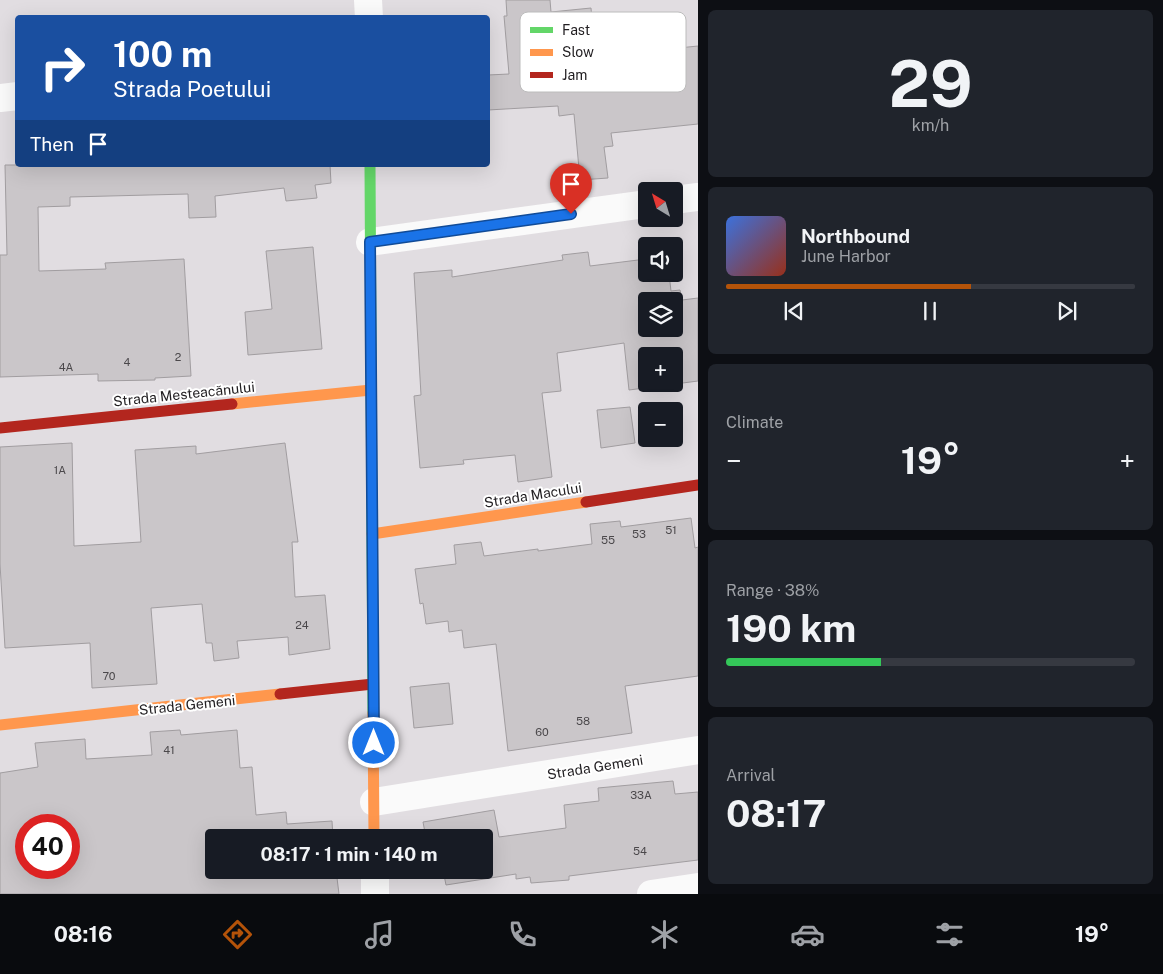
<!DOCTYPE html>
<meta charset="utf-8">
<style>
:root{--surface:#171b24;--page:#20242c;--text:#f1f3f6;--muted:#9ea1a6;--line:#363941;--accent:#b45309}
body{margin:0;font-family:"Public Sans",sans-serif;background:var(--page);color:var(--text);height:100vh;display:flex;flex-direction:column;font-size:19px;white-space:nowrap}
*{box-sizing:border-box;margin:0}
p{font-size:16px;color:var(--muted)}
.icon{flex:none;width:28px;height:28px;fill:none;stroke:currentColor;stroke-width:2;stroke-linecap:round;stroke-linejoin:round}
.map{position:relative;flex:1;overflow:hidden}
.details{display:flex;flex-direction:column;gap:10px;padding:10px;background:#0d0f14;width:465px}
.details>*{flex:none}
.hud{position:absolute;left:15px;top:15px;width:475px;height:152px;border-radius:5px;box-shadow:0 5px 20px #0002;background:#1a4fa0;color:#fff;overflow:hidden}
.needle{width:32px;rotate:322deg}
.tools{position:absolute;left:638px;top:182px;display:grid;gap:10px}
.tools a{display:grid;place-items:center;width:45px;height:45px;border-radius:5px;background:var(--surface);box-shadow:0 5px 20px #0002;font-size:25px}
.speed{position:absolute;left:15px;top:814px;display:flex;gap:10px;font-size:25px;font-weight:700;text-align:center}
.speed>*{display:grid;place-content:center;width:65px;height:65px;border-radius:50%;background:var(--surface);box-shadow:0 5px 20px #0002;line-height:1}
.speed .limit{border:8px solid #d22;background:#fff;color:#111}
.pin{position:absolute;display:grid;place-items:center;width:42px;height:42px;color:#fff;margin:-51px -21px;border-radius:50% 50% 50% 0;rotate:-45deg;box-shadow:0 0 5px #0007}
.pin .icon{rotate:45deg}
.me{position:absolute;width:55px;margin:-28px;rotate:0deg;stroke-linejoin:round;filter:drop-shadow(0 0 4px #0008)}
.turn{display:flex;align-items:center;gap:18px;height:105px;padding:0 15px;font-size:22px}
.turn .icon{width:65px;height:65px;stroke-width:2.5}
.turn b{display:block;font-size:35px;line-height:42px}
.then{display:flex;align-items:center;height:48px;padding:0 15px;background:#0003;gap:10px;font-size:19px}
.big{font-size:38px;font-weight:700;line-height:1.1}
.details .tile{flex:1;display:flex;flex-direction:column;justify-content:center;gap:8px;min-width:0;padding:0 18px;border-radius:8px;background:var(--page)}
.details .dial{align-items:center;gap:0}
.dial b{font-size:65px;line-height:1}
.song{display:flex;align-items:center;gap:15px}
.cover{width:60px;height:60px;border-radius:8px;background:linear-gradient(135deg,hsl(220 70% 55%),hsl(10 70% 35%))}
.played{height:5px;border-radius:2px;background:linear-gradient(90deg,var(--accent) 60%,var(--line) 60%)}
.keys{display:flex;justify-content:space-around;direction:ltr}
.heat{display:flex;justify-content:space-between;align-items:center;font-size:28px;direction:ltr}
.charge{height:8px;border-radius:4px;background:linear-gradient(90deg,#34c759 38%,var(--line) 0)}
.trip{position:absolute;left:205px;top:829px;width:288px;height:50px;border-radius:5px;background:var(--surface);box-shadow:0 5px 20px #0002;font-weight:700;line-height:50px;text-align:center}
.dock{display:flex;height:80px;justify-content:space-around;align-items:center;background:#090b0e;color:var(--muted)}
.dock .icon{width:35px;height:35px}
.dock .active{color:var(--accent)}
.dock b{font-size:22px;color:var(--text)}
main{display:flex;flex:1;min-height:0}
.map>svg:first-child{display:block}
.building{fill:#cac6c9;stroke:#a19da0;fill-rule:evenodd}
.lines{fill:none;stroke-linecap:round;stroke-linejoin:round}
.street{stroke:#fafafa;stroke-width:28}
.fast{stroke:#63d668;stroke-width:11}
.slow{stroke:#ff974d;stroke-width:11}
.jam{stroke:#b3261e;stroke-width:11}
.route-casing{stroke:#114b97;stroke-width:12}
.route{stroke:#1a73e8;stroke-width:9}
.labels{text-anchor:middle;stroke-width:4;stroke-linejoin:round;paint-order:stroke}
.number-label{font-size:11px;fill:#4b484b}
.street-label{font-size:14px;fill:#211e21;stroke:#fff}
.key{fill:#fff;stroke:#bcbcbc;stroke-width:1}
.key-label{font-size:14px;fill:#211e21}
</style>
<main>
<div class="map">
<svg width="698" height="894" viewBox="0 0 698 894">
<rect width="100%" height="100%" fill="#e1dde1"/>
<g class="building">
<path d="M 506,0 L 550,0 L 551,12 L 591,8 L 594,43 L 658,36 L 659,50 L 698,46 L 698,124 L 611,133 L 613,146 L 604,147 L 608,178 L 580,180 L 574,114 L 559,116 L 558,106 L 488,110 L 488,75 L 509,74 L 504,16 L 507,16 Z"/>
<path d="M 5,165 L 330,165 L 331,183 L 315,185 L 317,198 L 286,201 L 284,188 L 215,196 L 216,217 L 189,218 L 188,194 L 70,197 L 70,206 L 38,207 L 39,271 L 106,269 L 105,263 L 184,259 L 191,376 L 155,378 L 155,380 L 98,381 L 98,374 L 0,377 L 0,255 L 7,255 Z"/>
<path d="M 313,247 L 322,349 L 248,355 L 245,312 L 272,309 L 266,251 Z"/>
<path d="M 588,252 L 590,266 L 646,259 L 646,274 L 669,274 L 671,291 L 680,290 L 682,300 L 698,298 L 698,381 L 629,390 L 624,343 L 557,353 L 561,391 L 542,393 L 552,477 L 518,482 L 515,455 L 463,460 L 464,464 L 420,468 L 414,396 L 421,395 L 414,273 L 452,270 L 452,277 L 563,260 L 562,255 ZM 646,301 L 674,301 L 674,329 L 646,329 ZM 646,356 L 674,356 L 674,384 L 646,384 Z"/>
<path d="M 630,407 L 635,443 L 601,448 L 597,410 Z"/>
<path d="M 72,443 L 74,546 L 141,542 L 135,450 L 196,446 L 196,454 L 285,443 L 298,542 L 292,542 L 295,597 L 325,595 L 330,649 L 289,655 L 288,637 L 237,641 L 239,658 L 214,661 L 212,643 L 206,643 L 202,604 L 151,608 L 157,684 L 92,688 L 90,643 L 5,648 L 0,564 L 0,447 Z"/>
<path d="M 691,518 L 695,548 L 698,547 L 698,676 L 625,686 L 632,733 L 508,751 L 496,644 L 464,648 L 462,630 L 449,632 L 448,621 L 426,624 L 423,603 L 420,604 L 415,569 L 456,564 L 454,545 L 481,542 L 484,556 L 538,549 L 538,551 L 592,544 L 590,524 L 620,521 L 621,527 Z"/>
<path d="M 449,683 L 453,724 L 414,728 L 410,687 Z"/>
<path d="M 180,730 L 181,735 L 237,730 L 240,768 L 252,767 L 256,815 L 286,812 L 287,824 L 332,821 L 333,838 L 214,838 L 214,870 L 336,870 L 339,894 L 0,894 L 0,773 L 38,767 L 35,743 L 85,739 L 86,759 L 152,755 L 150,732 ZM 26,825 L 69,825 L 69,868 L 26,868 Z"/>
<path d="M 673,781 L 675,794 L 698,792 L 698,860 L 569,876 L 569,880 L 531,883 L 530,877 L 516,879 L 516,874 L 446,885 L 444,875 L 432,877 L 431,870 L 484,870 L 484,838 L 426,838 L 423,822 L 494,810 L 499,837 L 566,828 L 564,805 L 599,801 L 598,788 Z"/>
</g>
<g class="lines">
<g class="street">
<path d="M 368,0 L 369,18"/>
<path d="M 0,98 L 18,96"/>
<path d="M 674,200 L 698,197"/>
<path d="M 370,242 L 646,204"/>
<path d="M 374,802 L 698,750"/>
<path d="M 375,870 L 375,894"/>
<path d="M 651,894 L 698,887"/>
</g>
<path class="fast" d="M 370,165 L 373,713"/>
<g class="slow">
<path d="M 232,404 L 371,390"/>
<path d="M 372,534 L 586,502"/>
<path d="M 373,713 L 374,838"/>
<path d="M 0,725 L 280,694"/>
</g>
<g class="jam">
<path d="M 0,428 L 232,404"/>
<path d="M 586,502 L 698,485"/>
<path d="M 280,694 L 373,684"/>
</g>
</g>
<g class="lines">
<g class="route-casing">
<path id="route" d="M 374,743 L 370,242 L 571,214"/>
</g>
<use href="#route" class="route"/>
</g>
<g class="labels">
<g class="number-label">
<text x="178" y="361">2</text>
<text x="127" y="366">4</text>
<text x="66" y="371">4A</text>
<text x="60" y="474">1A</text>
<text x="671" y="534">51</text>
<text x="639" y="538">53</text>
<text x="608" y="544">55</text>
<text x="302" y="629">24</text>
<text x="109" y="680">70</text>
<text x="583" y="725">58</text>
<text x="542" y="736">60</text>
<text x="169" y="754">41</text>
<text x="641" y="799">33A</text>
<text x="640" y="855">54</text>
</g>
<g class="street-label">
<text transform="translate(184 394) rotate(-6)" y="5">Strada Mesteacănului</text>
<text transform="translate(533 495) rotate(-9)" y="5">Strada Macului</text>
<text transform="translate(187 705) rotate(-6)" y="5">Strada Gemeni</text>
<text transform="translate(595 767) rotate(-9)" y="5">Strada Gemeni</text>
</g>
</g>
<rect x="520" y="12" width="166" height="80" rx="8" class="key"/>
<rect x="530" y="27" width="23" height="6" fill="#63d668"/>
<rect x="530" y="49" width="23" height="7" fill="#ff974d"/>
<rect x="530" y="72" width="23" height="6" fill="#b3261e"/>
<g class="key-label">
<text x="562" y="35">Fast</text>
<text x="562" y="57">Slow</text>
<text x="562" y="80">Jam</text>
</g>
</svg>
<div class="tools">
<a><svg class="needle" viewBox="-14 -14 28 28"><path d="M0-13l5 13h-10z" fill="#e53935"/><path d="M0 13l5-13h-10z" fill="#9ea1a6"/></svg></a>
<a><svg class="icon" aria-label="sound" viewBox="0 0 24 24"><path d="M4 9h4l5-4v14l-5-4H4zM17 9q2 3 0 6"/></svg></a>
<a><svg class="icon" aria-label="layers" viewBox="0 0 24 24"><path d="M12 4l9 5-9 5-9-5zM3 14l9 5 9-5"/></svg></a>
<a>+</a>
<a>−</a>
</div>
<div class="speed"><div class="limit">40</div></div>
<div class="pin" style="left:571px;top:214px;background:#d93025"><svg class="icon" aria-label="arrive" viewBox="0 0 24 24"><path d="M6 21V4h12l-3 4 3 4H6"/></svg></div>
<svg class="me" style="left:374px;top:743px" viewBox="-20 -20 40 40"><circle r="17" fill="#1a73e8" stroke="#fff" stroke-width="3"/><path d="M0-11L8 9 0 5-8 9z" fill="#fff"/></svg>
<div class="trip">08:17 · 1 min · 140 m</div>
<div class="hud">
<div class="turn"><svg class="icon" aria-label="right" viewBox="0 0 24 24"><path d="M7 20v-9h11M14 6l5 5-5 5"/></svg><div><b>100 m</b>Strada Poetului</div></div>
<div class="then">Then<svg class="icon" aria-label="arrive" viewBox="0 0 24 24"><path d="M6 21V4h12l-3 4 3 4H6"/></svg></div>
</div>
</div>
<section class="details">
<div class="tile dial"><b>29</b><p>km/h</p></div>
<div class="tile">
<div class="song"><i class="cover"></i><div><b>Northbound</b><p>June Harbor</p></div></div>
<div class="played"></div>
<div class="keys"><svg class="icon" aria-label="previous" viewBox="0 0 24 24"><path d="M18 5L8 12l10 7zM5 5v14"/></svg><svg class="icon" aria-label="pause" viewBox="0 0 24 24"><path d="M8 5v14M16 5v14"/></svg><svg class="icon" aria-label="next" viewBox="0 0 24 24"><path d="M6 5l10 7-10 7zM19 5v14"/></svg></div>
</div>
<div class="tile"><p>Climate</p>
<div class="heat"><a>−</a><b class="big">19°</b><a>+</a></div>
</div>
<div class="tile"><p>Range · 38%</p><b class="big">190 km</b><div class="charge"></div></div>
<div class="tile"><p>Arrival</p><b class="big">08:17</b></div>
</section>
</main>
<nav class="dock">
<b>08:16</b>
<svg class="icon active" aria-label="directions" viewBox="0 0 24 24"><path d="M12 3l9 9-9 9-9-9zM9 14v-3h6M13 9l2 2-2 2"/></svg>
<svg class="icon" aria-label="music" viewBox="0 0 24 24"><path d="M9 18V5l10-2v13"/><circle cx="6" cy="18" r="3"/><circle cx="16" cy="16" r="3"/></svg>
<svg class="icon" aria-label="phone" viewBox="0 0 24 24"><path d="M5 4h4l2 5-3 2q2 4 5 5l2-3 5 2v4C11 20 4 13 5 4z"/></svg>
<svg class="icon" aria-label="climate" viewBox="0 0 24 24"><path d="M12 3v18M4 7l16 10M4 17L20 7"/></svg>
<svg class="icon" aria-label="car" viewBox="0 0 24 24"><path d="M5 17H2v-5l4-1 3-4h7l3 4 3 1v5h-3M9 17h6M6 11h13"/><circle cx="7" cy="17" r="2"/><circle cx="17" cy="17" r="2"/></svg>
<svg class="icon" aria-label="filters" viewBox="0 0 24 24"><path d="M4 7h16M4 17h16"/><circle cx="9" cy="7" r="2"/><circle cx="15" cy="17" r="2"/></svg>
<b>19°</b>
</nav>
